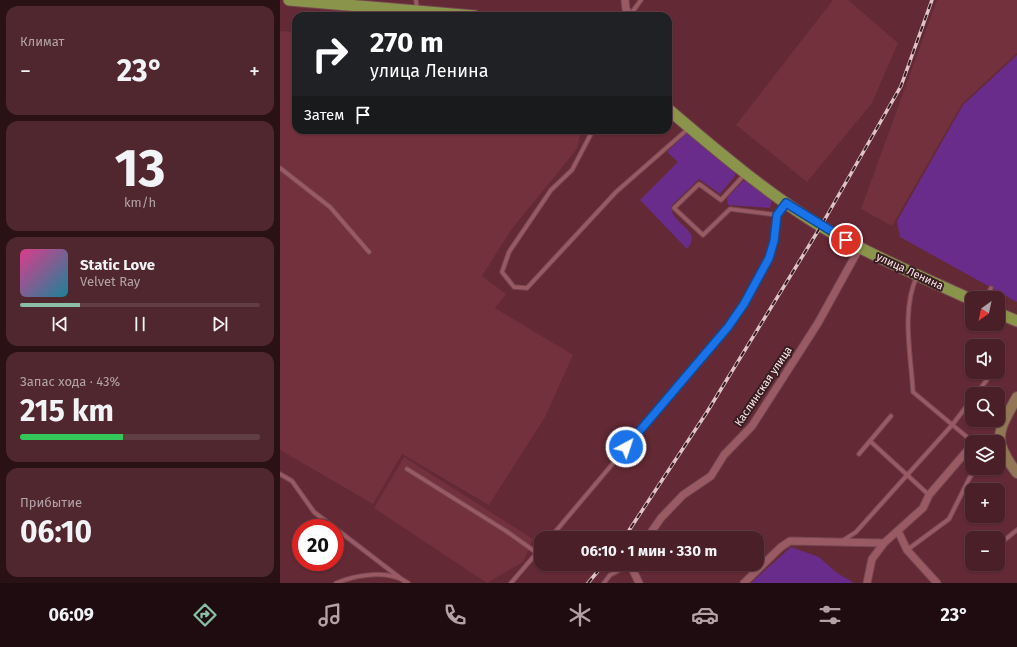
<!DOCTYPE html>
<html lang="ru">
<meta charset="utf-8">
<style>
:root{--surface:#4a1f27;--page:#51272f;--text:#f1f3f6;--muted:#b2a2a7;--line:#613d44;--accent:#8abfa5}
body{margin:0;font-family:"Fira Sans",sans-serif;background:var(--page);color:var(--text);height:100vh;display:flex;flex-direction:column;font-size:15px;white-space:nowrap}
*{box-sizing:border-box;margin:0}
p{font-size:13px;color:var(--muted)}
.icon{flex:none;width:22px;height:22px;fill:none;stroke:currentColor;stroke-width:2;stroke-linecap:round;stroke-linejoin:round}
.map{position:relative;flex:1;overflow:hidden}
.side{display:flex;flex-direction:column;gap:6px;padding:6px;background:#291115;width:280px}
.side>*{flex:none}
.top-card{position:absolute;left:12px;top:12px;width:380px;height:122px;border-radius:12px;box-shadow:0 1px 3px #0004,0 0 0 1px var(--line);background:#202124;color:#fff;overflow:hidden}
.needle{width:26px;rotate:213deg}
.controls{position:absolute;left:685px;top:291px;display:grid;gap:8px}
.controls a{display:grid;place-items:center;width:40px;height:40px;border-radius:8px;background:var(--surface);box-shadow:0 1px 3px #0004,0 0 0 1px var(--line);font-size:20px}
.speed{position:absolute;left:12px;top:519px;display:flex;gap:8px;font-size:20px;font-weight:700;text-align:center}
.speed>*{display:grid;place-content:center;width:52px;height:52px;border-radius:50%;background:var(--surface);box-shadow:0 1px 3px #0004,0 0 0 1px var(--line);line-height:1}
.speed .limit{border:6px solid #d22;background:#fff;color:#111}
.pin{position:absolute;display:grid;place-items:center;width:34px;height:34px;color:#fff;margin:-17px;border:2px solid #fff;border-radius:50%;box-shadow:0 1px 4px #0007}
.me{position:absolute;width:44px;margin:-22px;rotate:40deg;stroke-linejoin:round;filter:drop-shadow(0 0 3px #0008)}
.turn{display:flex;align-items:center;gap:14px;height:84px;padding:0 12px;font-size:18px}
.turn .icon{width:52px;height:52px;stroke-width:2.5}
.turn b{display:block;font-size:28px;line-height:34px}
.then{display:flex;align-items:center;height:38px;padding:0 12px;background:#0003;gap:8px;font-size:15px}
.big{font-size:30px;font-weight:700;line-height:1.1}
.side .widget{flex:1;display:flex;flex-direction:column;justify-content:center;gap:6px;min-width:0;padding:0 14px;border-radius:12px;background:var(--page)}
.side .dial{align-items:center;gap:0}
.dial b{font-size:52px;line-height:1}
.song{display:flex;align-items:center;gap:12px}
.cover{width:48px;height:48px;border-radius:6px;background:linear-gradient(135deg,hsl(330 70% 55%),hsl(190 70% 35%))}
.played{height:4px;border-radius:2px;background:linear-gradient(90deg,var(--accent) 25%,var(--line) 25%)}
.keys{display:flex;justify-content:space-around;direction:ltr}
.heat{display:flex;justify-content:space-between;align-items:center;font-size:22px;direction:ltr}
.charge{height:6px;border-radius:3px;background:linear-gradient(90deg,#34c759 43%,var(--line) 0)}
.trip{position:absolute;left:254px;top:531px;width:230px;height:40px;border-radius:12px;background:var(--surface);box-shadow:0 1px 3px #0004,0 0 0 1px var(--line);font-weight:700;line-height:40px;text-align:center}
.tabs{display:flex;height:64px;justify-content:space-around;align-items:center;background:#1e0c10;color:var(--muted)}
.tabs .icon{width:28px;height:28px}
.tabs .current{color:var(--accent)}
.tabs b{font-size:18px;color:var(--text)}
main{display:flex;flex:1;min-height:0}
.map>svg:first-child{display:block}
.built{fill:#72313d}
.green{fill:#692c8b}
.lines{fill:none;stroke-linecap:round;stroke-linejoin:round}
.lane-casing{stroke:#754651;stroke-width:5.5}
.street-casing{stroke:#754651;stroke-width:9}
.secondary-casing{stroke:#754651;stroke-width:12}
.primary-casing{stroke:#754651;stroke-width:13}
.lane{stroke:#9a5a64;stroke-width:3.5}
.street{stroke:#9a5a64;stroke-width:7}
.secondary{stroke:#927757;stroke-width:10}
.primary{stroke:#8a944b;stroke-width:11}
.rail-casing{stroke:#dfc2c6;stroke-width:3.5}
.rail{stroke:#371d21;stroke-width:2;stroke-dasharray:6;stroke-linecap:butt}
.route-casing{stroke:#114b97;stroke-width:10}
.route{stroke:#1a73e8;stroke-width:7}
.labels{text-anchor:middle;stroke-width:4;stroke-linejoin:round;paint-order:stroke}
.street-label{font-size:11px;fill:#fce6e8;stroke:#371d21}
</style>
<main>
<section class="side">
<div class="widget"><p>Климат</p>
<div class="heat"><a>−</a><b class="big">23°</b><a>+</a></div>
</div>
<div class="widget dial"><b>13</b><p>km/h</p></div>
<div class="widget">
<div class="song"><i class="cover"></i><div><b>Static Love</b><p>Velvet Ray</p></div></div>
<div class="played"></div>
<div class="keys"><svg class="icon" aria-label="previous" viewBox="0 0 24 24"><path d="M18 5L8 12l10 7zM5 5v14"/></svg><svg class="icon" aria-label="pause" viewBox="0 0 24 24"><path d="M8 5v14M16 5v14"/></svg><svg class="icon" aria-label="next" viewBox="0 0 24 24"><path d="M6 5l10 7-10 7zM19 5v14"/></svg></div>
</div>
<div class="widget"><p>Запас хода · 43%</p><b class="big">215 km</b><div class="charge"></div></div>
<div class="widget"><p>Прибытие</p><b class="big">06:10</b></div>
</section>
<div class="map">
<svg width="737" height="583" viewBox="0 0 737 583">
<rect width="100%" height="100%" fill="#632934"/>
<g class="built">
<path d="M 553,0 L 568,0 L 618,43 L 592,103 L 527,182 L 456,125 Z"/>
<path d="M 657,0 L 737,0 L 737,53 L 682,104 L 612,226 L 581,209 Z"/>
<path d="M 0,31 L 16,32 L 16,130 L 301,130 L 297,149 L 231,230 L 202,276 L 226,294 L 215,308 L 293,355 L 265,417 L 209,505 L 122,454 L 93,504 L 0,450 Z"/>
<path d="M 124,457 L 253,539 L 243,562 L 207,583 L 94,508 Z"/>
</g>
<g class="green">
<path d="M 737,55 L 737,302 L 620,237 L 617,221 L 683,105 Z"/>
<path d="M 407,133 L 455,173 L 455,176 L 440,194 L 419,179 L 391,206 C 391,225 424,230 407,249 L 360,200 L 398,162 L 387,152 Z"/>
<path d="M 463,181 L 467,182 L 492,201 L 490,208 L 448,205 L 447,198 Z"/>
<path d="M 511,547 L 539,557 L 557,573 L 574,583 L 471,583 Z"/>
</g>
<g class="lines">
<g class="lane-casing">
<g id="lane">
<path d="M 136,0 L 137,10"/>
<path d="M 350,15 L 361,0"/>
<path d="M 313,130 L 292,170 L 271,190 L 229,252 L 222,272 L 234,287 L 247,288 L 336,192 L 409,128"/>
<path d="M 0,168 L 50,207 L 89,252"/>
<path d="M 465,174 L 441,200 L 419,184 L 394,208 L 423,235 L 450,209 L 497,215"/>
<path d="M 637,276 C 621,310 631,355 633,392 L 693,442"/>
<path d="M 706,298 L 711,288"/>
<path d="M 718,366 L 720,363"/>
<path d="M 696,394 L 713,372"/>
<path d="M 590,441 L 649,495"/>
<path d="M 579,454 L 611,416"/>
<path d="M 127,469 L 226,531 L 257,553"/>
<path d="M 0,474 L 12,481 L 34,512 L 124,581"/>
<path d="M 270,538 L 448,327 L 474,288 L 489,258 L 494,241 L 497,215 L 505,204"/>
<path d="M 562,541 L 576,532 L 673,424 L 692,399"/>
<path d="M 722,542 L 737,530"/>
<path d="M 627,550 L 669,519 L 690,477 L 698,468"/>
<path d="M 56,583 C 76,575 108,569 128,583"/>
<path d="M 231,583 L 261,548"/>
<path d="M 324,583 L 330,575 L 349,565"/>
</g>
</g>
<g class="street-casing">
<g id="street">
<path d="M 345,0 L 346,9 L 350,16"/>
<path d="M 618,531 L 627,550 L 657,583"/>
<path d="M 367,538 L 381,518 L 403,495 L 431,476 L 444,455 L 472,426 L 538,323 L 580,247"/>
<path d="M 350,564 L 359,583"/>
<path d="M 464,583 L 501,547 L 510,541 L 604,543 L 643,508 L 649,495 L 692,445"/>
<path d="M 587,583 L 592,559 L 604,543"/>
</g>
</g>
<g class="secondary-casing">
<path id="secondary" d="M 737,397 C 718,432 711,439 737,473"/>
</g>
<g class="primary-casing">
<g id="primary">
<path d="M 9,0 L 195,16"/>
<path d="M 388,109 C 437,151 487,193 542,227 C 590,255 642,277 692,300"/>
<path d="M 718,313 L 737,321"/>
</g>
</g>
<use href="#lane" class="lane"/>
<use href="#street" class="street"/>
<use href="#secondary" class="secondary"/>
<use href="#primary" class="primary"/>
<g class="rail-casing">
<g id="rail">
<path d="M 344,538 L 427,412 L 541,226 L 621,86 L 652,0"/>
<path d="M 308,583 L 324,564"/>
</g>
</g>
<use href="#rail" class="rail"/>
</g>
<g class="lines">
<g class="route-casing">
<path id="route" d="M 346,447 L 448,327 L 464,304 L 489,258 L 494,241 L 497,215 L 506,203 L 566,240"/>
</g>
<use href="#route" class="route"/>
</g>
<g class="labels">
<g class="street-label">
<text transform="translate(630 271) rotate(25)" y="4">улица Ленина</text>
<text transform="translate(483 386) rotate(-56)" y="4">Каслинская улица</text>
</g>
</g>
</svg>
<div class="controls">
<a><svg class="needle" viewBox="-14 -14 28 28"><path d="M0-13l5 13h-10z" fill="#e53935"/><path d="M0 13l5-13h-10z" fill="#b2a2a7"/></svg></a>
<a><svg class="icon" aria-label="sound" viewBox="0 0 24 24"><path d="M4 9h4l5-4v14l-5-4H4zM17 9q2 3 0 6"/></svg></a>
<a><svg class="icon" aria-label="search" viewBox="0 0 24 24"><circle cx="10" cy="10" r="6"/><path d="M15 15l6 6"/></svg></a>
<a><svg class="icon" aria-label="layers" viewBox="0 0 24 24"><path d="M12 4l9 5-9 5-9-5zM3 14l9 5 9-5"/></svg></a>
<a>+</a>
<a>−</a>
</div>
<div class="speed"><div class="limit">20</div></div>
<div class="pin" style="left:566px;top:240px;background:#d93025"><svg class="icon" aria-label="arrive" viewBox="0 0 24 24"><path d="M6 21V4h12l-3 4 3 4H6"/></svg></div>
<svg class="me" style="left:346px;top:447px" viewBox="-20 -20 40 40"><circle r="17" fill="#1a73e8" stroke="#fff" stroke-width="3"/><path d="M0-11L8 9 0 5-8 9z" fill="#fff"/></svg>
<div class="trip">06:10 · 1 мин · 330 m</div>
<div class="top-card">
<div class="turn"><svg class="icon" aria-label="right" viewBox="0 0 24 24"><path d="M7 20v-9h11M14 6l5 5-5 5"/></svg><div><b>270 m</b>улица Ленина</div></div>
<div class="then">Затем<svg class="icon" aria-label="arrive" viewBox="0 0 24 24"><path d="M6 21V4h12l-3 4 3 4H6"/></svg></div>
</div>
</div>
</main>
<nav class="tabs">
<b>06:09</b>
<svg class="icon current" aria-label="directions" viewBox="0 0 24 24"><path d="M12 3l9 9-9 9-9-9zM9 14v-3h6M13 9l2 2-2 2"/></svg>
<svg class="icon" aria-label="music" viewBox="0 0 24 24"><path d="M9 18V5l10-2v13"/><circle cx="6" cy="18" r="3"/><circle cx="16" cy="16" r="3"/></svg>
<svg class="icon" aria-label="phone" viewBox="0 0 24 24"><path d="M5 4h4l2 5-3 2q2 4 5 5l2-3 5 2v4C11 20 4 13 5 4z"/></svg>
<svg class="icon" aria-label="climate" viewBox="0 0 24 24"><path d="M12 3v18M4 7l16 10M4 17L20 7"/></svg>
<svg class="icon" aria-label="car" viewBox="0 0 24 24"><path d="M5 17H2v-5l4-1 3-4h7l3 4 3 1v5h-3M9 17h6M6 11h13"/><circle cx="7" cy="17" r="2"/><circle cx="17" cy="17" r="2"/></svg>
<svg class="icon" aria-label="filters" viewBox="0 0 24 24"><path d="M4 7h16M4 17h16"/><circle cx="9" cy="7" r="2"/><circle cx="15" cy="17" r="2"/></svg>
<b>23°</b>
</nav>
